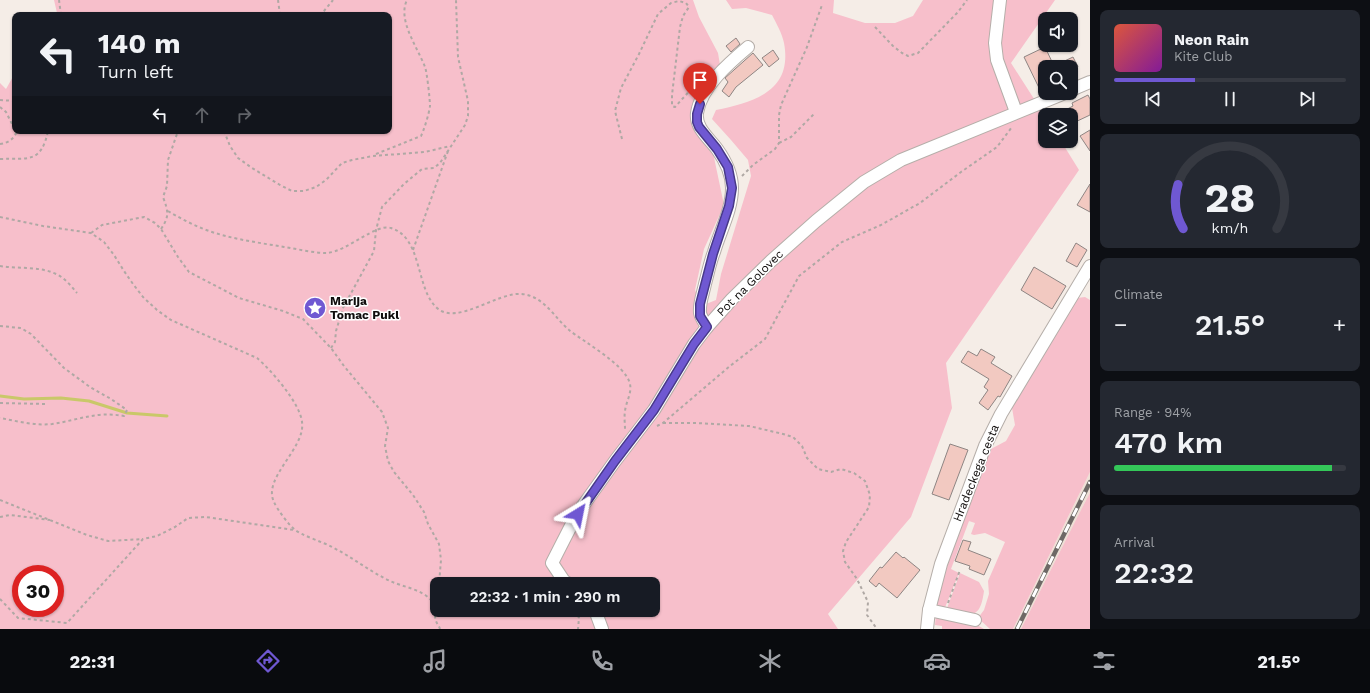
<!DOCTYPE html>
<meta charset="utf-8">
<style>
:root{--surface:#171b24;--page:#242831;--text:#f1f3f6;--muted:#9ea1a6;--line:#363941;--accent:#6f58d2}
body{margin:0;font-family:"Work Sans",sans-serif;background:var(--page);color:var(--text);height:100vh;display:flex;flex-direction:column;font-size:15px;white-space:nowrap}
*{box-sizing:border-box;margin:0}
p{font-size:13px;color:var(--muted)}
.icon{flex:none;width:22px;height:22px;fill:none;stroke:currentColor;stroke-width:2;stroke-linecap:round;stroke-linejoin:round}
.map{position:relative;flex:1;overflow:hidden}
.side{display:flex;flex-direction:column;gap:10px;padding:10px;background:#0d0f14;width:280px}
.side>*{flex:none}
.top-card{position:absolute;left:12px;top:12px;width:380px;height:122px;border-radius:8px;box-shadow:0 1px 3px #0004;background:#171b24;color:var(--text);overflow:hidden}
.buttons{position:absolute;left:1038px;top:12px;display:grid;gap:8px}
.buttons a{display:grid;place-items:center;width:40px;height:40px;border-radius:8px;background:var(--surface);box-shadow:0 1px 3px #0004;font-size:20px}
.speed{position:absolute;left:12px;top:565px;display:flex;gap:8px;font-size:20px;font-weight:700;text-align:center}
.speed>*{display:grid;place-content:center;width:52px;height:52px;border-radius:50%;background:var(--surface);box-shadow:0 1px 3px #0004;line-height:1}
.speed .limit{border:6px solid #d22;background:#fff;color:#111}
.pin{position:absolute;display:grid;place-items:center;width:34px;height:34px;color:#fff;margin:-41px -17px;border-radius:50% 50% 50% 0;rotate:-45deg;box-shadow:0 0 4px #0007}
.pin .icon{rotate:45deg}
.me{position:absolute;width:44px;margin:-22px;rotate:35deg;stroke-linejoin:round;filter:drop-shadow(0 0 3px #0008)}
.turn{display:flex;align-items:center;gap:14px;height:84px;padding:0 20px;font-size:18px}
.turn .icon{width:52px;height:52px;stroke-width:2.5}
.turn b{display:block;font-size:28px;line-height:34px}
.lanes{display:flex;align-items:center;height:38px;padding:0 20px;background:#0003;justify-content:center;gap:20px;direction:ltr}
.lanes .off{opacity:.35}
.big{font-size:30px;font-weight:600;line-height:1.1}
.side .card{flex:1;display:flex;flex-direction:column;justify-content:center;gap:6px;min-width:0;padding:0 14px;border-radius:8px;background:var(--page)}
.side .dial{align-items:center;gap:0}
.dial svg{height:104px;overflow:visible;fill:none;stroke:var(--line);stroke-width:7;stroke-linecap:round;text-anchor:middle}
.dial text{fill:var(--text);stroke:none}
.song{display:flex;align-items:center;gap:12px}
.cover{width:48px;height:48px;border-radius:6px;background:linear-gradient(135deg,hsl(10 70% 55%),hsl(290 70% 35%))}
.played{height:4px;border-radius:2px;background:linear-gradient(90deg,var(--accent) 35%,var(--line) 35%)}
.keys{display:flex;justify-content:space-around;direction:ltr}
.heat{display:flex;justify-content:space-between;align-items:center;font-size:22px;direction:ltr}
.charge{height:6px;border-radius:3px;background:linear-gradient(90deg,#34c759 94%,var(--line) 0)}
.trip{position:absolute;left:430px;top:577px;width:230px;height:40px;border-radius:8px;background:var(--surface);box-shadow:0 1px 3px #0004;font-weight:600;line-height:40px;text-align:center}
.tab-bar{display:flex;height:64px;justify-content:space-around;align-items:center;background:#090b0e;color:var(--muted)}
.tab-bar .icon{width:28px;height:28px}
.tab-bar .on{color:var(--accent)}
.tab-bar b{font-size:18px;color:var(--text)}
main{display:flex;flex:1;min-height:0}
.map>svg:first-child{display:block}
.built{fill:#eee0d6}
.green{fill:#f7bfcb;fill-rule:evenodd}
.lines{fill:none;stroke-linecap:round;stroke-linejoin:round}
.stream{stroke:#c9c869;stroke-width:3}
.building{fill:#f2c9c1;stroke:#8e8583}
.minor-casing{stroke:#b5aea9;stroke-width:14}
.path{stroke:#afa8a4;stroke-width:2;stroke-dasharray:3 3;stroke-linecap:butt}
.minor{stroke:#fff;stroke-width:12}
.rail-casing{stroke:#6e6966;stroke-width:4.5}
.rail{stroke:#fff;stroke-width:3;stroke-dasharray:9;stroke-linecap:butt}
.route-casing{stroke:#483988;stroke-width:10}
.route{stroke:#6f58d2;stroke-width:7}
.labels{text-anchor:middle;stroke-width:3;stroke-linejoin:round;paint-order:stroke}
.street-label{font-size:12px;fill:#100d0c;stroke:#fff}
.poi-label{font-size:12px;font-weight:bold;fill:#100d0c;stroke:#fff;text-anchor:start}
</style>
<main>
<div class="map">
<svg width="1090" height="629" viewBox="0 0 1090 629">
<rect width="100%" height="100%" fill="#f5ede7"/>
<path class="built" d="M 1090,472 L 1090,493 L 1021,629 L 1013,629 Z"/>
<g class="green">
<path d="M 54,0 L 693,0 L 699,17 L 718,53 L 720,65 L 705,108 L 694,122 L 712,148 L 724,205 L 704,249 L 695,290 L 701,306 L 716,300 L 721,274 L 751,176 L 748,160 L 731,140 L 712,119 L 716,110 C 754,102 793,91 784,43 C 782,33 776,23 772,15 L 746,8 L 732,9 L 726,0 L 834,0 L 833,13 L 865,23 L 895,23 L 913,16 L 923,0 L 1055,0 L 1011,63 L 1045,116 L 1045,141 L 1061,141 L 1079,170 L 946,363 L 952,408 L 911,517 L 828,614 L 838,629 L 0,629 L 0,83 L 6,89 L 15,73 L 15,131 L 389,131 L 389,15 L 55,15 L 57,13 ZM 21,574 L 55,574 L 55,608 L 21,608 ZM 437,584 L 653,584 L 653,610 L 437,610 Z"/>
<path d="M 1085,297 L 1090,300 L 1090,472 L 1013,629 L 990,629 L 978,618 L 984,610 L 989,594 L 988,581 L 1005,542 L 985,533 L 974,535 L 971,534 L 975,523 L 969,521 L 951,569 L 959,573 L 944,610 L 936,606 L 945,572 L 989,450 L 1006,441 L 1015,425 L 1012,408 L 1077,298 Z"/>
<path d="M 1090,493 L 1090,629 L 1021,629 L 1082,508 Z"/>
<path d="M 960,573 L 979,582 L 984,591 C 980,621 971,615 946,611 Z"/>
<path d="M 936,615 L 972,622 L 984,629 L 942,629 L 942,626 L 935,625 Z"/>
</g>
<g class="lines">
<path class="stream" d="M 0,396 L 24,399 L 61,398 L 89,401 L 127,413 L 167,416"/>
</g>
<g class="building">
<path d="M 736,38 L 740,44 L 731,52 L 726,46 Z"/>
<path d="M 1045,47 L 1054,66 L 1073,57 L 1078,67 L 1045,67 L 1045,93 L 1042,94 L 1024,57 Z"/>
<path d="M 773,50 L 779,59 L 769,67 L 762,58 Z"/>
<path d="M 753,53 L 763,65 L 736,87 L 729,97 L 722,91 L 728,82 L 725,78 Z"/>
<path d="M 1088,95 L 1090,99 L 1090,115 L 1071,124 L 1071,115 L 1056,115 L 1073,106 L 1072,103 Z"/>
<path d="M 1090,130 L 1090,151 L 1080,136 Z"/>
<path d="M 1090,184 L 1090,212 L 1077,205 Z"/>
<path d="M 1076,243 L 1087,250 L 1077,267 L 1066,261 Z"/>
<path d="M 1034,267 L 1066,286 L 1052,309 L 1021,290 Z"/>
<path d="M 981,349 L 995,357 L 991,363 L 1012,376 L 1000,397 L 998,396 L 988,410 L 979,403 L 988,390 L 984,387 L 989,379 L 961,362 L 968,351 L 977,356 Z"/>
<path d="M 950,444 L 968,450 L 949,500 L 932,494 Z"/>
<path d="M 963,540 L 971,542 L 968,550 L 991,559 L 984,575 L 969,569 L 970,566 L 955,561 Z"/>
<path d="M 896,552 L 903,558 L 904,557 L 920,570 L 897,598 L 879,583 L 876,587 L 869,581 L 880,567 L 882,568 Z"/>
</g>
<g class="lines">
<g class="minor-casing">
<g id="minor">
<path d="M 1000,0 L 995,43 L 997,60 L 1016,112"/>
<path d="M 1071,90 L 1090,82"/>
<path d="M 707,327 C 705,323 701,318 700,313 C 699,303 703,294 705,284 C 708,273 710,262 714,252 C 720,231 732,210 732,188 C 732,174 725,160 717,149 C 709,138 695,128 697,113 C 701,87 729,63 748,47"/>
<path d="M 569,584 L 564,581 L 552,563 L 577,514 L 615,461 L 654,410 L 694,344 L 707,327 L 732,299 L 771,261 L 816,221 L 864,182 L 901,160 L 1065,93"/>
<path d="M 595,610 L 602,629"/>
<path d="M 929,610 L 975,620"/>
<path d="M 927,629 L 929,610 L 941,564 L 985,446 L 1001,414 L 1090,266"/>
</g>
</g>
<g class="path">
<path d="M 59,0 L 61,15"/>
<path d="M 278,0 L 280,15"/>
<path d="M 319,15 L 324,11 L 333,0"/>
<path d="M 875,27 L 893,46 L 902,53 L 908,56 L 918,53 L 958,12 L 967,0"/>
<path d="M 0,100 L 15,101"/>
<path d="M 0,107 L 6,112 L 15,130"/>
<path d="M 224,131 L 230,146 L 238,158 L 252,168 L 280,185 L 292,191 L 304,191 L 316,187 L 326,180 L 342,163 L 352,160 L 373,156 L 425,152 L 450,146"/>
<path d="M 622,139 L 615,111 L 621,88 L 639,54 L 658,14 L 671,3 L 679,1 L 686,3 L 689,7 L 683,16 L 680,27 L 672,95 L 672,106 L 675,107 L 694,86"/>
<path d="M 779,143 L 791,137 L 814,114"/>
<path d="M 0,144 C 8,143 14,139 17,131"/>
<path d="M 376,154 L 421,136 C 424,130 429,114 430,106 C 430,100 427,72 425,67 C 418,48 397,20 407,0"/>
<path d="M 0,159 C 28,158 41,164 48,131"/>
<path d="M 742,176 L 753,165 L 775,149 L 779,143 L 779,115 L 781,105 L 807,47 L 822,5"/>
<path d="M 168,211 C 183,220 199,228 215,233 C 238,240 261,243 284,247 C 298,249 313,253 327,253 C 348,251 376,223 391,228 C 423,238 415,288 437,308 C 457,326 497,292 521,294 C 543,295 555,318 569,330 C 584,342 626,365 630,384 C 632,393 626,402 625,411 C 624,417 625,424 625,429"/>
<path d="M 0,217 L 43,226 L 91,233 L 104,242 L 114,255 L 124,271 L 133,284 L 143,297 L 157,310 L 171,320 L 257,358 C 271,370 300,403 302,422 C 306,448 262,478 274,502 C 277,509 288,524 294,529 C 300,535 323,542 332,547 C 352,557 369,571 390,581 C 403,587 421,589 431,600 C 435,605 434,615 436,621 C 437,624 439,626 440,629"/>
<path d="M 161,229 C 170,216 168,211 163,197 L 167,186 L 168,160 L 178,131"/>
<path d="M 91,233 L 102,225 L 144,217 L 155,223 L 161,229 L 178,257 L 189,272 L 239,298 L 283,311 L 303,319 L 331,348 L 344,366 L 382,412 L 388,428 L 385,446 L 388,461 L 394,472 L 413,495 L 424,512 L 428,524 L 439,544 L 441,560 L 439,584"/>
<path d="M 413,250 L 448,151"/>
<path d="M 0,266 C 18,269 40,266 56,274 C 65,278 71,286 77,293"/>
<path d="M 0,326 L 21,328 L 31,334 L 64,368 L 90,387 L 111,399 L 127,410 L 124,416 C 96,411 79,420 52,424 C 35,426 17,421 0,418"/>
<path d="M 331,348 L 335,342 L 336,331 L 343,308 L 374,251 L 376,230 L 382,207 L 404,184 L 422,169 L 434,168 L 440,163 L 465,125 L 468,116 L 468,101 L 458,57 L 456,0"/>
<path d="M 0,403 L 45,404"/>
<path d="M 663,423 L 696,423 L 749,426 L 783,434 L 793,437 L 802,446 L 807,458 L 818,469 L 831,472 L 841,469 L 854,473 L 865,481 L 870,495 L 869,507 L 846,542 L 843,551 L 845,562 L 857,579 L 868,602 L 867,615 L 877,629"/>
<path d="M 657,426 L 663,423 L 730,366 L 765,339 L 799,276 L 842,242 L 881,225 L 920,203 L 961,172 L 997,147 L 1012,127"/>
<path d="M 0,500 L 87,535 L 108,541 L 143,539"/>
<path d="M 0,517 L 10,515 L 50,520"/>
<path d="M 0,599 L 18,618 L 67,623 L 143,539 L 157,536 L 175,527 L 188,518 L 206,517 L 294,530"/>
<path d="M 432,601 L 437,591"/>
<path d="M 948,603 L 960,570"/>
<path d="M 575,610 L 579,618 L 578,629"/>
</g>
<use href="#minor" class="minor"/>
<g class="rail-casing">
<path id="rail" d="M 1017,629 L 1090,482"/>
</g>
<use href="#rail" class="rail"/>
</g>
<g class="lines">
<g class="route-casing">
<path id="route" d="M 578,514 L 615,461 L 654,410 L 694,344 L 707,327 L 700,316 L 700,304 L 713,254 L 729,206 L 732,188 L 728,167 L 717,149 L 699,127 L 697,122 L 697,114 L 700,104"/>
</g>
<use href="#route" class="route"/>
</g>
<defs>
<g id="sight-disc" transform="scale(1.15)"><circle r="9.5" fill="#6f58d2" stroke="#fff"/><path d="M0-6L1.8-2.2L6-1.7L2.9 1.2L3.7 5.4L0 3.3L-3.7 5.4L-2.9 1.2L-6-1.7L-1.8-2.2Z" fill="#fff"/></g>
</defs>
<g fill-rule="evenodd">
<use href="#sight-disc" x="315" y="308"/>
</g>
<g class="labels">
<g class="street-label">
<text transform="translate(750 283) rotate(-45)" y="4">Pot na Golovec</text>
<text transform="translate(976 473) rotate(-68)" y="4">Hradeckega cesta</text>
</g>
<g class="poi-label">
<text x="330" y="305">Marija<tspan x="330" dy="14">Tomac Pukl</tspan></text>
</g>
</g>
</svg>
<div class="buttons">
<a><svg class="icon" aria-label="sound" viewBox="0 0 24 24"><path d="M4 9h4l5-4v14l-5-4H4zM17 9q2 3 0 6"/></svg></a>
<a><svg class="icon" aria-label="search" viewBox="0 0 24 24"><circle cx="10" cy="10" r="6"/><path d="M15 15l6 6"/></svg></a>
<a><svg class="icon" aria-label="layers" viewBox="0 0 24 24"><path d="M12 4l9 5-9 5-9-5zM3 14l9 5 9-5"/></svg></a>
</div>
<div class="speed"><div class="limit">30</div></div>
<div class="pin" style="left:700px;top:104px;background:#d93025"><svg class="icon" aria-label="arrive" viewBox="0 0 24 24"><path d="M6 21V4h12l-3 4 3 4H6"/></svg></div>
<svg class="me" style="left:578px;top:514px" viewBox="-20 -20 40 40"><path d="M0-17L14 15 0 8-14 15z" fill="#6f58d2" stroke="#fff" stroke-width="4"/></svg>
<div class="trip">22:32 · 1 min · 290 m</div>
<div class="top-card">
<div class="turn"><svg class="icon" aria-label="left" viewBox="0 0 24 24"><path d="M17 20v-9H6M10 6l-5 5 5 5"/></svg><div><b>140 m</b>Turn left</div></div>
<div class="lanes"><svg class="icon" aria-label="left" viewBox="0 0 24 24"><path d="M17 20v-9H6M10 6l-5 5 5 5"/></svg><svg class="icon off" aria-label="ahead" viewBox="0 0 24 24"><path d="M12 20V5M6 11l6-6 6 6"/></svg><svg class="icon off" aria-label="right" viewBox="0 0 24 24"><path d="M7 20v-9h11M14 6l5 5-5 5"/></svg></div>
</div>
</div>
<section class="side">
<div class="card">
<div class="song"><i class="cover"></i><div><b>Neon Rain</b><p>Kite Club</p></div></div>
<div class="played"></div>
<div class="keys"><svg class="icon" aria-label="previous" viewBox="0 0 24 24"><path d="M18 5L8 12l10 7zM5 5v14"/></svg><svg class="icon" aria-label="pause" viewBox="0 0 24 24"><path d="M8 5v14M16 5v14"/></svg><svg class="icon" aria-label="next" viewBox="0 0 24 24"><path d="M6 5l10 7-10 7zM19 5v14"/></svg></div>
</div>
<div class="card dial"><svg viewBox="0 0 100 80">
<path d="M14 69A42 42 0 1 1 86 69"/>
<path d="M14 69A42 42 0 0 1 10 35" stroke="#6f58d2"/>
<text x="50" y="56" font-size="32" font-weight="700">28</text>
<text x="50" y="72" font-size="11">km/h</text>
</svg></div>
<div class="card"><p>Climate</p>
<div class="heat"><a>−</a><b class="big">21.5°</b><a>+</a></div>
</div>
<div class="card"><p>Range · 94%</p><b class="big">470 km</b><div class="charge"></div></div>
<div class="card"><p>Arrival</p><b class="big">22:32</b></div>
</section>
</main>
<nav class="tab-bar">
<b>22:31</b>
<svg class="icon on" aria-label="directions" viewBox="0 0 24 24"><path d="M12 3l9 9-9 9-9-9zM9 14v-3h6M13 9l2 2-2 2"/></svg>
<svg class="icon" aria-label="music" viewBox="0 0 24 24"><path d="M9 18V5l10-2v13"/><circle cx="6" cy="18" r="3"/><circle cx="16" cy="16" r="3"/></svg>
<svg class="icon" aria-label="phone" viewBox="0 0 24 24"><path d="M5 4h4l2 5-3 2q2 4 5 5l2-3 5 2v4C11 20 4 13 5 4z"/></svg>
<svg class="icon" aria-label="climate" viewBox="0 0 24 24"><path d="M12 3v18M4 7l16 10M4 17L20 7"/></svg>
<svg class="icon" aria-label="car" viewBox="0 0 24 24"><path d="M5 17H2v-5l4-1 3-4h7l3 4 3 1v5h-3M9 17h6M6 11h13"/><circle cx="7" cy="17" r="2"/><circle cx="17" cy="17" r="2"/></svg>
<svg class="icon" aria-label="filters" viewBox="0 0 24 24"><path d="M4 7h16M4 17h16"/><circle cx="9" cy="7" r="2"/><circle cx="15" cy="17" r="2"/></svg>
<b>21.5°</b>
</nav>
